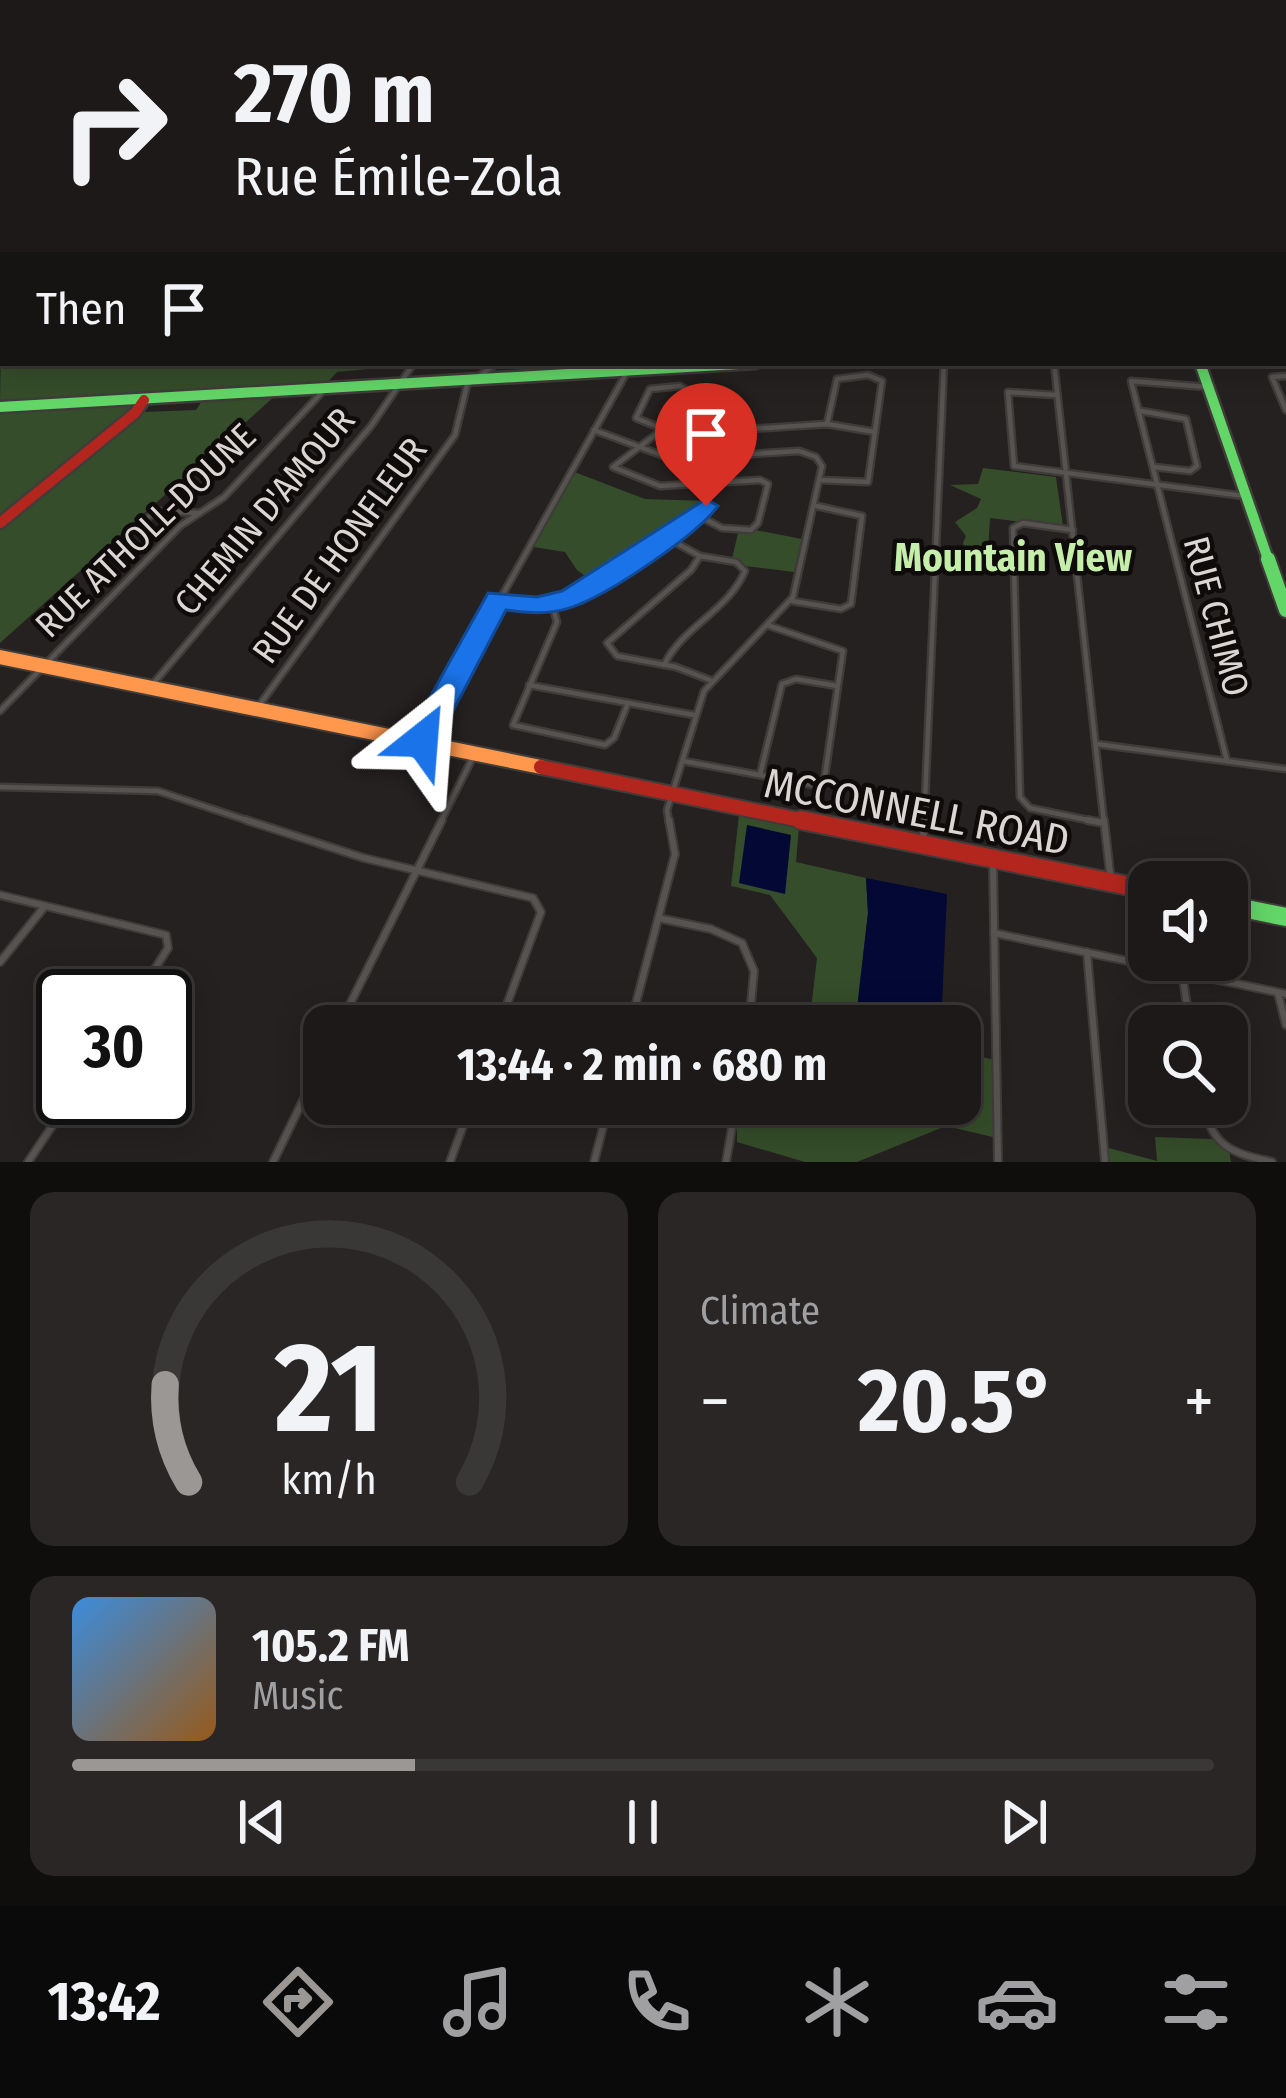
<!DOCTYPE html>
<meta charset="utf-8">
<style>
:root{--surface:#1c1918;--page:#292625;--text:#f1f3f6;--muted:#a0a0a2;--line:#3a3837;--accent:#9b9794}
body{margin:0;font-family:"Fira Sans Condensed",sans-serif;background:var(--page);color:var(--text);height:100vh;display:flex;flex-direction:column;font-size:45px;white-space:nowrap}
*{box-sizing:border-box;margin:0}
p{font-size:39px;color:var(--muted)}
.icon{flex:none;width:66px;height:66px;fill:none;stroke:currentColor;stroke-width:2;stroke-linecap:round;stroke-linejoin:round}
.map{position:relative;height:1162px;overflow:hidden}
.side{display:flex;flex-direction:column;gap:30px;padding:30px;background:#0f0e0d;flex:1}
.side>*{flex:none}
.hud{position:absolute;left:0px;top:0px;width:1287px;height:366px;box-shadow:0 6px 30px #0003,0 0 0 3px var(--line);background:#1c1918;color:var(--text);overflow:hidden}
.controls{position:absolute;left:1128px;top:861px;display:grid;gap:24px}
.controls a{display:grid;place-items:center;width:120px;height:120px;border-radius:24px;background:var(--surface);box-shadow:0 6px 30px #0003,0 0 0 3px var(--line);font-size:60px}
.speed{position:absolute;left:36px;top:969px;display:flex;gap:24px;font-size:60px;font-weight:700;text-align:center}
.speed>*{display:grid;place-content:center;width:156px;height:156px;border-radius:50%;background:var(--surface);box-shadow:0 6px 30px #0003,0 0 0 3px var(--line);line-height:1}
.speed .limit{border:6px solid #111;border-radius:18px;background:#fff;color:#111}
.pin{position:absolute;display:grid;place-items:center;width:102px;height:102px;color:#fff;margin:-123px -51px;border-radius:50% 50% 50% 0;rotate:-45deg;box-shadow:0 0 12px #0007}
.pin .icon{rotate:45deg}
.me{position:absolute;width:132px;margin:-66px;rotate:28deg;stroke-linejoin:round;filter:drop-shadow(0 0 9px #0008)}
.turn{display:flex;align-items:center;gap:42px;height:252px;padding:0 36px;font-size:54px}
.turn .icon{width:156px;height:156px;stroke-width:2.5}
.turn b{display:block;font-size:84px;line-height:102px}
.then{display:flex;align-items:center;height:114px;padding:0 36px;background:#0003;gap:24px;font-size:45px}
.big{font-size:90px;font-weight:700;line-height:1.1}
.side .widget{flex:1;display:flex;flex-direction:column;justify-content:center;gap:18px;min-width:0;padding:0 42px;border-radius:24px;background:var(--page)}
.side .dial{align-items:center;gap:0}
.dial svg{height:312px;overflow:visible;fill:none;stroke:var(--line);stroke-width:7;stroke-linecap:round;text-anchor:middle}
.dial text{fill:var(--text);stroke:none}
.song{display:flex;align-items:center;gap:36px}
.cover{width:144px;height:144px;border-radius:18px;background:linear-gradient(135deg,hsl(210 70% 55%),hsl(30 70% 35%))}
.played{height:12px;border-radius:6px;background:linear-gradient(90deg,var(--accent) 30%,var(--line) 30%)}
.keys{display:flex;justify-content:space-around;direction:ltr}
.heat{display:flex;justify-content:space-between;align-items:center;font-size:66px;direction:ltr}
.side .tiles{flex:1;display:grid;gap:30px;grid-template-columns:1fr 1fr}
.widget:last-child{grid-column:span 2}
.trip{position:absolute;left:303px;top:1005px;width:678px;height:120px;border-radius:24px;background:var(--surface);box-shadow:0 6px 30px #0003,0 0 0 3px var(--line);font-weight:700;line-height:120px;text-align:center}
.dock{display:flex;height:192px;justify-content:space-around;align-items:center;background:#0b0a0a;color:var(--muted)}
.dock .icon{width:84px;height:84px}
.dock .current{color:var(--accent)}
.dock b{font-size:54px;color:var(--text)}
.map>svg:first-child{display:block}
.green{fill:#354d2a}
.water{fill:#030835}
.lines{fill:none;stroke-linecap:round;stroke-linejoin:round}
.street-far1-casing{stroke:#3f3c3a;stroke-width:9}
.street-casing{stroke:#3f3c3a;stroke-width:10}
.fast-far3-casing{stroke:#3f3c3a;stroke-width:10}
.fast-far2-casing{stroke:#3f3c3a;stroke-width:15}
.fast-far1-casing{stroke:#3f3c3a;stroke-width:18}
.fast-casing{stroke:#3f3c3a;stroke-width:22}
.slow-casing{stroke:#3f3c3a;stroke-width:18}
.jam-far2-casing{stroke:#3f3c3a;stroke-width:15}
.jam-far1-casing{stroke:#3f3c3a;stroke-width:18}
.jam-casing{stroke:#3f3c3a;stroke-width:22}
.street-far1{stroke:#565351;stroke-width:4.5}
.street{stroke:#565351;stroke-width:6}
.fast-far3{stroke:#63d668;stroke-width:8}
.fast-far2{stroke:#63d668;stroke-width:10}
.fast-far1{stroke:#63d668;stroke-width:14}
.fast{stroke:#63d668;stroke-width:18}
.slow{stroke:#ff974d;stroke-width:14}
.jam-far2{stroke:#b3261e;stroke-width:10}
.jam-far1{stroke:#b3261e;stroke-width:14}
.jam{stroke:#b3261e;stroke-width:18}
.route{fill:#1a73e8;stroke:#114b97;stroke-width:3}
.labels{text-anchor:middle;stroke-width:9;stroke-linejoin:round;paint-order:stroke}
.street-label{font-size:36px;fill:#dbd6d3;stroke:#0e0b0a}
.neighbourhood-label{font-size:39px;font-weight:bold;fill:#c5eeaa;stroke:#0e0b0a}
.near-street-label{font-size:42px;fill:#dbd6d3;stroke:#0e0b0a}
</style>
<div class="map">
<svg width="1286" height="1162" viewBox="0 0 1286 1162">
<rect width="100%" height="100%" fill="#252120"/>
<g class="green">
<path d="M 3,233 L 3,363 L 374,363 L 368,369 L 337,372 L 324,386 L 0,403 Z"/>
<path d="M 276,395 L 0,643 L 0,526 L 142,412 L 196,410 L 203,399 Z"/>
<path d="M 141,401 L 142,404 L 0,519 L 0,409 Z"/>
<path d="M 983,468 L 1056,477 L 1063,527 L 990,518 L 988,552 L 968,557 L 963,543 L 966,536 L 955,522 L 977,508 L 981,499 L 950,485 L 978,484 Z"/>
<path d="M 569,470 L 645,499 L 708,501 L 699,516 L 595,583 L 577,570 L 565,552 L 527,546 Z"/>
<path d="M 755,530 L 802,539 L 794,572 L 745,566 L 732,559 L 738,533 Z"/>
<path d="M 739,815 L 799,827 L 796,862 L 866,878 L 868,913 L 855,1026 L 809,1026 L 817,958 L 770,895 L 731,886 Z"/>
<path d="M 960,1052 L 995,1060 L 997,1138 L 946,1126 L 857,1162 L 805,1162 L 737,1142 L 737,1104 L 960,1104 Z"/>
<path d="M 1155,1137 L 1212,1139 L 1229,1151 L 1231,1162 L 1105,1162 L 1105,1147 L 1157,1161 Z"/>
</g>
<g class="water">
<path d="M 747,825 L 791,835 L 785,894 L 739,883 Z"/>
<path d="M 866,878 L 947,894 L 941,1026 L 855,1026 L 868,913 Z"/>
</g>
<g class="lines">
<g class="street-far1-casing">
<g id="street-far1">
<path d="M 1054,363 L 1104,823"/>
<path d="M 1286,376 L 1272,377 L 1286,410"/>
<path d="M 680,386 L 690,392 L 678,416 L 663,429 L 636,418 L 650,389 Z"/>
<path d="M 1207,387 L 1131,381 L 1227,761"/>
<path d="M 1055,395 L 1008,392 L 1014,466 L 1244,496"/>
<path d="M 1141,411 L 1186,419 L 1197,466 L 1190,471 L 1154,467"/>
<path d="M 594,430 L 672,459 L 799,451 L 816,457 L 822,466 L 793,597 L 704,691 L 667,810 L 669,823"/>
<path d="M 819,480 L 868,482 L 882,381 L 868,375 L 837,379 L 827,424"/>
<path d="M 699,516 L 722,528 L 751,530 L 758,523 L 768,484 L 760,480 L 660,486 L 613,467 L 663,429 L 688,433 L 827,424 L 875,432"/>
<path d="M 1073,530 L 1023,523 L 1013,528 L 1020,797 L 1030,808 L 1102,823"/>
<path d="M 128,532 L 157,511 L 198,513"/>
<path d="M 700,556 L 691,570 L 607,643 L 617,656 L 676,667 L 710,680"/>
<path d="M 499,600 L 537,606 L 571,598 L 695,520 L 709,496 L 699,458"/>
<path d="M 792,601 L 841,609 L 851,604 L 862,516 L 817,506"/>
<path d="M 552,604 L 557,622 L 513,725 L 605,745 L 614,738 L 628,703"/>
<path d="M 664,665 C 683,626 728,611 745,571 L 736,562 L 700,556 L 667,538"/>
<path d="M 152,685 L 371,426 L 414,363"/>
<path d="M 529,685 L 694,715"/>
<path d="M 258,707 L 455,435 L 467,385 L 497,363"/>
<path d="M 0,711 L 180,526 L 224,497 L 326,388"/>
<path d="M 421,741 L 632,363"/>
<path d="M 1096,744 L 1286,769"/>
<path d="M 683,761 L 814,785 L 824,782 L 843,651 L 767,625"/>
<path d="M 760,775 L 782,684 L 796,679 L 837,686"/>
<path d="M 0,787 L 158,791 L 255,823"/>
<path d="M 440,823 L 473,757"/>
<path d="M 924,823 L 944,363"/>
</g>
</g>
<g class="street-casing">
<g id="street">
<path d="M 246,820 L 364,858 L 533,898 L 541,912 L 499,1026"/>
<path d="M 1087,820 L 1104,823"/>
<path d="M 1104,820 L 1111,882"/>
<path d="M 923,843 L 924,820"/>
<path d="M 993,862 L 998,1162"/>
<path d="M 0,895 L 166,935 L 168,948 L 138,996"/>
<path d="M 658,918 L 711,929 L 742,943 L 754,971 L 749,1026"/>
<path d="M 994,933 L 1286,994"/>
<path d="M 1087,952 L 1105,1162"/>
<path d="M 0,962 L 45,906"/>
<path d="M 1182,972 L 1190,1026"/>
<path d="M 1278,993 L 1286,1025"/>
<path d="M 339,1026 L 442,820"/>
<path d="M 630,1026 L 675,854 L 669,820"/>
<path d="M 1203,1104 C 1212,1147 1232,1153 1272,1162"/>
<path d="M 28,1162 L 71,1098"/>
<path d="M 273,1162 L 324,1057"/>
<path d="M 450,1162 L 471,1104"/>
<path d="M 594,1162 L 609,1104"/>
<path d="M 726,1162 L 736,1104"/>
</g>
</g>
<g class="fast-far3-casing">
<path id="fast-far3" d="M 735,364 L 756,363"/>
</g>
<g class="fast-far2-casing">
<g id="fast-far2">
<path d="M 1200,363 L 1269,562"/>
<path d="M 0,407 L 756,363"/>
</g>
</g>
<g class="fast-far1-casing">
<path id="fast-far1" d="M 1268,559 L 1286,610"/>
</g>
<g class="fast-casing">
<path id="fast" d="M 1227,905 L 1286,917"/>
</g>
<g class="slow-casing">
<path id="slow" d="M 0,657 L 541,767"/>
</g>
<g class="jam-far2-casing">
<path id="jam-far2" d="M 0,523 L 135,413 L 144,400"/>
</g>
<g class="jam-far1-casing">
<path id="jam-far1" d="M 541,767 L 815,823"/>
</g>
<g class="jam-casing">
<path id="jam" d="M 801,820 L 1149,890"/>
</g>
<use href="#street-far1" class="street-far1"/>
<use href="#street" class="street"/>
<use href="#fast-far3" class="fast-far3"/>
<use href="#fast-far2" class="fast-far2"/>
<use href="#fast-far1" class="fast-far1"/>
<use href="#fast" class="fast"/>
<use href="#slow" class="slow"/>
<use href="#jam-far2" class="jam-far2"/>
<use href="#jam-far1" class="jam-far1"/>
<use href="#jam" class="jam"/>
</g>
<linearGradient id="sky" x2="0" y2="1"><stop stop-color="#141212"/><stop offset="0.56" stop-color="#40434e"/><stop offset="1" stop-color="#40434e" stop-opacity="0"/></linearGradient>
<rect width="1286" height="374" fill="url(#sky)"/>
<path class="route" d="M 706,499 L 718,506 C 697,535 614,590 580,604 C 555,615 532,614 506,610 L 433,749 L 422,752 L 410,749 L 406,740 L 488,593 L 537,597 L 562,591 Z"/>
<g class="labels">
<g class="street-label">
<text transform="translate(264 511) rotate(-50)" y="13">CHEMIN D'AMOUR</text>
<text transform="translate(145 530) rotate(-44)" y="13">RUE ATHOLL-DOUNE</text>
<text transform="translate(339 550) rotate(-54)" y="13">RUE DE HONFLEUR</text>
<text transform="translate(1217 616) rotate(75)" y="13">RUE CHIMO</text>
</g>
<g class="neighbourhood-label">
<text x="1013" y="571">Mountain View</text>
</g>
<g class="near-street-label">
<text transform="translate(917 811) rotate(11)" y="15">MCCONNELL ROAD</text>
</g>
</g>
</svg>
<div class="controls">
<a><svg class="icon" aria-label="sound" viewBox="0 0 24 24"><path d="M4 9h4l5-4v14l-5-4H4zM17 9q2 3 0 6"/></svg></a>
<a><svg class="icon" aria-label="search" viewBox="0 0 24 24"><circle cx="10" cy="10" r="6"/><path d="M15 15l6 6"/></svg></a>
</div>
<div class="speed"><div class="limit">30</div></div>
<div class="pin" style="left:706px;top:506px;background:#d93025"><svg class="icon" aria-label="arrive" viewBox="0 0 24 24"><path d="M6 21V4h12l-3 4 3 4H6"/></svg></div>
<svg class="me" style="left:422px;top:740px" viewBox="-20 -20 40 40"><path d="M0-17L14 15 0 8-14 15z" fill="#1a73e8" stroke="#fff" stroke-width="4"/></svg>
<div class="trip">13:44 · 2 min · 680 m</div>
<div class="hud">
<div class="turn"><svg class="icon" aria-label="right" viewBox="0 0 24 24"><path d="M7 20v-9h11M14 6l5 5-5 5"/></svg><div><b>270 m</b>Rue Émile-Zola</div></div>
<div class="then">Then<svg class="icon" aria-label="arrive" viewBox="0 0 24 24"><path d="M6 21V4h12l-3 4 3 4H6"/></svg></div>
</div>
</div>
<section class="side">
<div class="tiles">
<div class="widget dial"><svg viewBox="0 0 100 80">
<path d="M14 69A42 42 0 1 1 86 69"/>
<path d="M14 69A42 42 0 0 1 8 44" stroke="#9b9794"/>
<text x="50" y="56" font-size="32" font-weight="700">21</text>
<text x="50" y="72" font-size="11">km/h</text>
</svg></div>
<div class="widget"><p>Climate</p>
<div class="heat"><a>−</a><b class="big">20.5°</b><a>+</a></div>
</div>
<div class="widget">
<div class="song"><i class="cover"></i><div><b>105.2 FM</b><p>Music</p></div></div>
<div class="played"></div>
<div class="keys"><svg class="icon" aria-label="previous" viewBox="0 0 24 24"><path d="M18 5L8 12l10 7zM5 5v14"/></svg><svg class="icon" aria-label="pause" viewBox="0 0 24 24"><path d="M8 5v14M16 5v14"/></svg><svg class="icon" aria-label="next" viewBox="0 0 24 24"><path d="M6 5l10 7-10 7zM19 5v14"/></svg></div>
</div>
</div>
</section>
<nav class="dock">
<b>13:42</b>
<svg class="icon current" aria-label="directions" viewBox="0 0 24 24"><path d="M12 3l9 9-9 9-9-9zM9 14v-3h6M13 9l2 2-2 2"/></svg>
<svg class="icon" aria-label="music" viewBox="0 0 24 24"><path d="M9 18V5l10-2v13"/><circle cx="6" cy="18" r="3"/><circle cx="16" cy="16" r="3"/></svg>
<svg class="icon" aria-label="phone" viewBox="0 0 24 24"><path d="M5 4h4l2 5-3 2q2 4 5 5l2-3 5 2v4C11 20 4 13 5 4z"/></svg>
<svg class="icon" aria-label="climate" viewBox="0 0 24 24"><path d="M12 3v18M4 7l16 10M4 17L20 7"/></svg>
<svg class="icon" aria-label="car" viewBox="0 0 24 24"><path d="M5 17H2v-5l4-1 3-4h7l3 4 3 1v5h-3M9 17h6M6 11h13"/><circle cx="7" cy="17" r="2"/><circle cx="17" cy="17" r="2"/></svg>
<svg class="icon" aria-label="filters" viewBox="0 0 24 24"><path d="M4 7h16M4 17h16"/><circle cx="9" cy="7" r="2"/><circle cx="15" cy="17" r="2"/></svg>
</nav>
